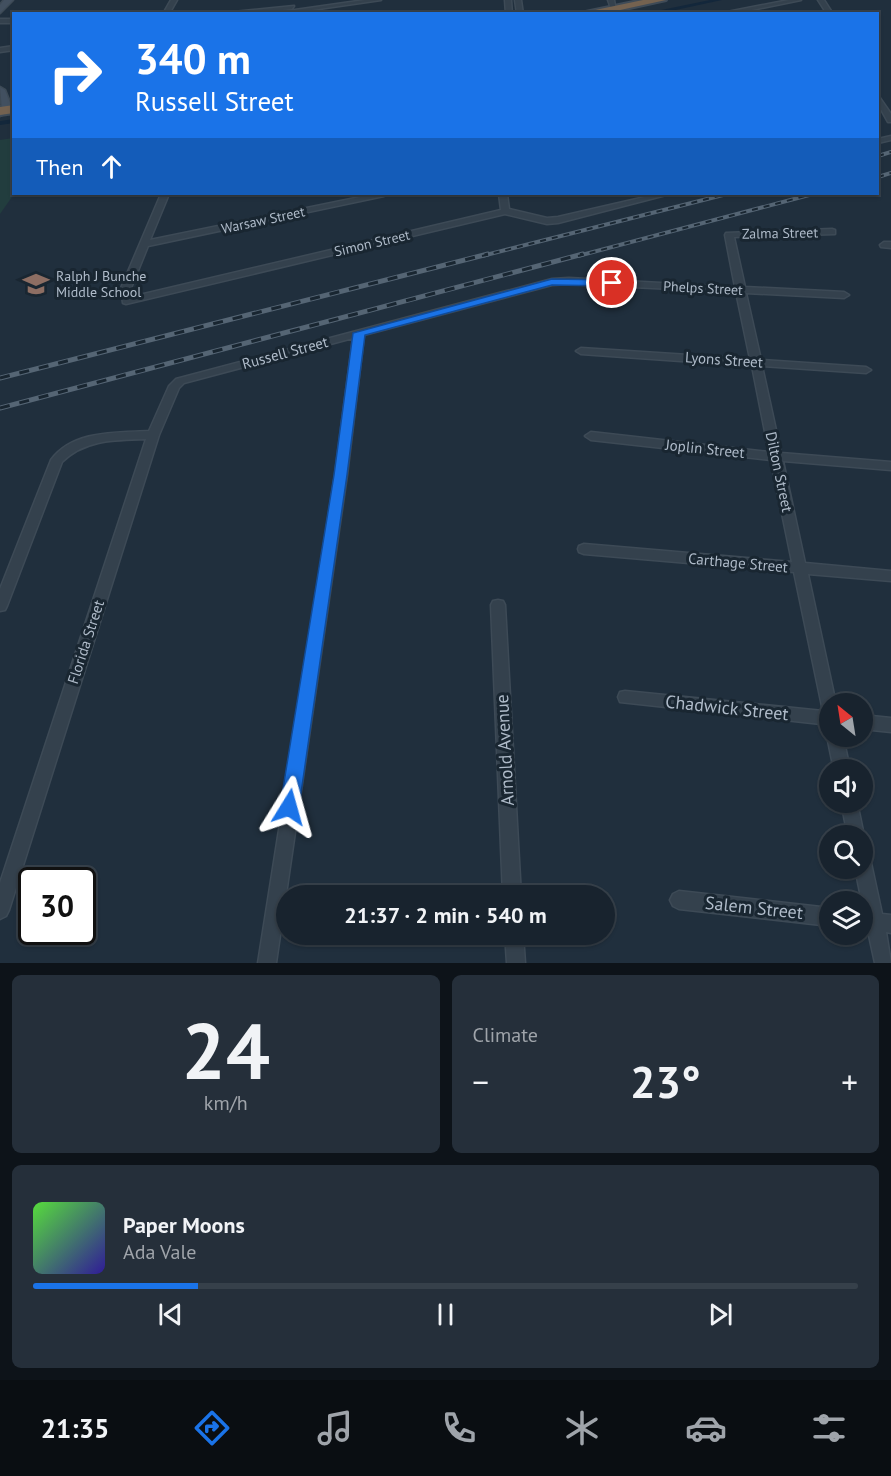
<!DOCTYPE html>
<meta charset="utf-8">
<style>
:root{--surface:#18232e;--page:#252f3a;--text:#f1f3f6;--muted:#9fa4aa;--line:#36404a;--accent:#1a73e8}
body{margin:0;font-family:"PT Sans",sans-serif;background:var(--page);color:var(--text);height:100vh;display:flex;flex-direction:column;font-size:22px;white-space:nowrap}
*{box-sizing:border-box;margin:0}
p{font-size:20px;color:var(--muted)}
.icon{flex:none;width:33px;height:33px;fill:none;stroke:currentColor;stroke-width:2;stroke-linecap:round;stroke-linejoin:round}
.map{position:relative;height:963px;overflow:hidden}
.sheet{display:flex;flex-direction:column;gap:12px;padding:12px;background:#0d1319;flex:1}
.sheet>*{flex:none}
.top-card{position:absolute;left:12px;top:12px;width:867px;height:183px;border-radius:0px;box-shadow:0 2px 4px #0004,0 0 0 2px var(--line);background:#1a73e8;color:#fff;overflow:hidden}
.needle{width:39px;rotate:330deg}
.tools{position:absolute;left:819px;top:693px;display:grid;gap:12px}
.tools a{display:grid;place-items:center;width:54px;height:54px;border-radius:50%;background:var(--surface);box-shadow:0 2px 4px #0004,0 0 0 2px var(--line);font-size:30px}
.speed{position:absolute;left:18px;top:867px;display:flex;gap:12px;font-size:30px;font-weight:700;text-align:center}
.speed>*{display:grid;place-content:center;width:78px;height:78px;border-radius:50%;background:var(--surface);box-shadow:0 2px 4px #0004,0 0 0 2px var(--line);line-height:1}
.speed .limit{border:3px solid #111;border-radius:9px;background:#fff;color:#111}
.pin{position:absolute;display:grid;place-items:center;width:51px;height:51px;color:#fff;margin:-26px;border:3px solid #fff;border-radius:50%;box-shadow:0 2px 6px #0007}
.me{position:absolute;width:66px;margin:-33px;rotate:8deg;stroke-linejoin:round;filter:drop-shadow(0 0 4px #0008)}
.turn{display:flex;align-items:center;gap:21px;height:126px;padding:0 24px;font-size:27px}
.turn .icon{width:78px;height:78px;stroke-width:2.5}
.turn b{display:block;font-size:42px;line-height:51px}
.then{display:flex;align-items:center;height:57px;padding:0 24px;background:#0003;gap:12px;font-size:22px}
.big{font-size:45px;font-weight:800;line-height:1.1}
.sheet .tile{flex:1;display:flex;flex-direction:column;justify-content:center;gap:9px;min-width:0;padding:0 21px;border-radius:9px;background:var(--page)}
.sheet .dial{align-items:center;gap:0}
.dial b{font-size:78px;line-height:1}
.song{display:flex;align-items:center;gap:18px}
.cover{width:72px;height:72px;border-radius:9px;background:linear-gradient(135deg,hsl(110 70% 55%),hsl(250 70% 35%))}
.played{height:6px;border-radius:3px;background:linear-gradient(90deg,var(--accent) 20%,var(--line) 20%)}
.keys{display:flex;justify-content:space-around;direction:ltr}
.heat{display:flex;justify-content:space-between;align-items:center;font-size:33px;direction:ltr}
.sheet .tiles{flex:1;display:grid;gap:12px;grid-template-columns:1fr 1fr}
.tile:last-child{grid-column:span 2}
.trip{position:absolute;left:276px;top:885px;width:339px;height:60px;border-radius:30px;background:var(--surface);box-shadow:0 2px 4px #0004,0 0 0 2px var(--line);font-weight:800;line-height:60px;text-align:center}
.tab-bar{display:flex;height:96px;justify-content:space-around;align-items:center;background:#0a0e12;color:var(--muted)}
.tab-bar .icon{width:42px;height:42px}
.tab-bar .current{color:var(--accent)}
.tab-bar b{font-size:27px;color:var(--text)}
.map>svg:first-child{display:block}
.green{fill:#223d3e}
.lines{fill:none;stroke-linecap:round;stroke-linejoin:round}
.canal{fill:#13273b;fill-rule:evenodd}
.street-casing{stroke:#3d4a56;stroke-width:3}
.secondary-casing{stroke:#3d4a56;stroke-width:3}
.highway-casing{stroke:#3f4b57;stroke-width:4}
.street{fill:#34414d;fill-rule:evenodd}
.secondary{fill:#425060;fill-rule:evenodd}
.highway{fill:#746250;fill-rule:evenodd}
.rail-far1-casing{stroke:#556574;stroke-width:4}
.rail-casing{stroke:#556574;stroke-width:5}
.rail-far1{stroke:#192631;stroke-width:2;stroke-dasharray:6;stroke-linecap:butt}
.rail{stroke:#192631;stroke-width:3;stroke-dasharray:10;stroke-linecap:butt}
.route{fill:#1a73e8;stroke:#114b97;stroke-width:1.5}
.labels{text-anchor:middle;stroke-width:6;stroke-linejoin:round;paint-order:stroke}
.far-street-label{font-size:14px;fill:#afbbc9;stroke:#192631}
.far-poi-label{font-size:14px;fill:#afbbc9;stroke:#192631;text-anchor:start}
.street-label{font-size:15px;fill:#afbbc9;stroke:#192631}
.near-street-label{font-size:18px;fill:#afbbc9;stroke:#192631}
</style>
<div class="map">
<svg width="891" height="963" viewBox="0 0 891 963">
<rect width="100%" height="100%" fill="#202f3d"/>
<path class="green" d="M 13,138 L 14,194 L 0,214 L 0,140 Z"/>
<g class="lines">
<g class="canal">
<path d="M 710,0 L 722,0 L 657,14 L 642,14 Z"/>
<path d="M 14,119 L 14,123 L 0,125 L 0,121 Z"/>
</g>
<g class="street-casing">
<g id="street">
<path d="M 171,0 L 177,0 L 169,14 L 163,14 Z"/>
<path d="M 365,0 L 381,0 L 291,13 L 288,11 Z"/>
<path d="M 505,0 L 511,0 L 512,14 L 506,14 Z"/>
<path d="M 515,0 L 521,0 L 523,14 L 517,14 Z"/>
<path d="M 608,0 L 614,0 L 616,11 L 612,11 Z"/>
<path d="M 789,0 L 801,0 L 732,14 L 717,14 Z"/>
<path d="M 818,0 L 824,0 L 833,14 L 827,14 Z"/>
<path d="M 294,6 L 292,9 L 240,14 L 213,14 Z"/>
<rect x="0" y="19" width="14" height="4"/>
<path d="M 14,46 L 14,50 L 0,52 L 0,48 Z"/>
<path d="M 878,97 L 880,98 L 891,114 L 891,122 L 888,122 L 878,104 Z"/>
<path d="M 891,136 L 891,140 L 878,143 L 878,139 Z"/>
<path d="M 161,194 L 169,194 L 150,240 L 375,194 L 388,194 L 384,196 L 148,246 L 131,288 L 131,297 L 501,210 L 499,194 L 507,194 L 509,209 L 547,218 L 558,217 L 658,194 L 670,194 L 558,223 L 547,224 L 505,214 L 126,304 L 123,303 L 121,288 Z"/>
<path d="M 832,229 L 835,230 L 835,234 L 734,237 L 745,287 L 844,292 L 849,295 L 844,298 L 746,293 L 761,360 L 866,367 L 871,370 L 866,373 L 762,366 L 781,453 L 891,462 L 891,470 L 783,461 L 805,563 L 891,571 L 891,581 L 808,574 L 836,704 L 830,704 L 830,725 L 620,702 L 618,697 L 620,692 L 625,691 L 823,711 L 794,572 L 584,554 L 579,552 L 578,549 L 579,546 L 584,544 L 792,562 L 771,460 L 591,440 L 585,436 L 591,432 L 769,452 L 752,366 L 581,354 L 576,351 L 581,348 L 750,359 L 736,292 L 569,284 L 552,285 L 364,335 L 347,475 L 276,963 L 258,963 L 335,475 L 353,338 L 184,383 L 179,388 L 159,435 L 9,910 L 6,916 L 0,919 L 0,883 L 146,439 C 116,440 85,439 62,462 L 7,606 L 5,610 L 0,611 L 0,589 L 51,460 C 73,430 116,433 149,431 L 169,386 L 176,379 L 552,279 L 569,278 L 735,287 L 725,235 L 726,233 Z"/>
<path d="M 884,242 L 891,242 L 891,248 L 881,247 L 880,245 Z"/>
<path d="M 498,600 L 503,601 L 505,605 L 521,896 L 503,896 L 491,605 L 493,601 Z"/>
<path d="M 862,715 L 891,718 L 891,732 L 862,729 Z"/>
<path d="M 830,731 L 830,736 L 843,736 L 850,770 L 834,770 L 827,736 Z"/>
<path d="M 841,802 L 857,802 L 864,836 L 862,840 L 862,836 L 848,836 Z"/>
<path d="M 862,855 L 868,857 L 871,863 L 882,914 L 891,915 L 891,933 L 886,932 L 891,963 L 875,963 L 868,931 L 862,930 L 864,912 L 855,868 L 862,868 Z"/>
<path d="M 679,891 L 830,908 L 830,926 L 679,909 L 673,906 L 670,900 L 673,894 Z"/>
<path d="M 505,934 L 523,934 L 525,963 L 507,963 Z"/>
</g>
</g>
<g class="secondary-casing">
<g id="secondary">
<path d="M 4,0 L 13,0 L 0,13 L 0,5 Z"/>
<path d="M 0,87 L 5,90 L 13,110 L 0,116 L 2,109 Z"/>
</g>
</g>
<g class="highway-casing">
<g id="highway">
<path d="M 643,0 L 666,0 L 602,14 L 576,14 Z"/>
<path d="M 14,105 L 14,113 L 0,115 L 0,107 Z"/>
</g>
</g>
<use href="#street" class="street"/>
<use href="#secondary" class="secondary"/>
<use href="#highway" class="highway"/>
<g class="rail-far1-casing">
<g id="rail-far1">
<path d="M 878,156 L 891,152"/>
<path d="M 878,177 L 891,173"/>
<path d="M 482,256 L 727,194"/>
<path d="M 578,256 L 813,194"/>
</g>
</g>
<g class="rail-casing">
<g id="rail">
<path d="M 0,378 L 488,254"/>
<path d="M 0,408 L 583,254"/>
</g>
</g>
<use href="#rail-far1" class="rail-far1"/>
<use href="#rail" class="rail"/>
</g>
<path class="route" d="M 552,279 L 612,280 L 617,283 L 612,286 L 552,285 L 365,335 L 347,475 L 299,807 L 296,813 L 289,816 L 283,813 L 280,807 L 334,475 L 353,333 Z"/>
<defs>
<g id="school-bare" transform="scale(2.07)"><path d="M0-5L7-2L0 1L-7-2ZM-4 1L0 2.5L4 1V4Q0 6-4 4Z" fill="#8d6e63" stroke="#192631" stroke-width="2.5" paint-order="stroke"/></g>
</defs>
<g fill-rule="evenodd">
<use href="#school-bare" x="36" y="284"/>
</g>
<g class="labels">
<g class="far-street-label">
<text transform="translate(263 220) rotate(-12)" y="5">Warsaw Street</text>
<text transform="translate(780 233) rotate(-1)" y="5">Zalma Street</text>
<text transform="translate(372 243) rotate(-13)" y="5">Simon Street</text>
<text transform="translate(703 288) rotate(3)" y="5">Phelps Street</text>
</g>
<g class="far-poi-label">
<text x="56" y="281">Ralph J Bunche<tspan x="56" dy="16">Middle School</tspan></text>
</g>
<g class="street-label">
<text transform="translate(285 353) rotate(-15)" y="5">Russell Street</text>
<text transform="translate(724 360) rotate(4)" y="5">Lyons Street</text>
<text transform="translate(705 449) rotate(6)" y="5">Joplin Street</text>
<text transform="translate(779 472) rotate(78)" y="5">Dilton Street</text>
<text transform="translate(738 563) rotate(5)" y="5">Carthage Street</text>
<text transform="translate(86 642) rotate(-72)" y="5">Florida Street</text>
</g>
<g class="near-street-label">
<text transform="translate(727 708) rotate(6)" y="6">Chadwick Street</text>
<text transform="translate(505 750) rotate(-93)" y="6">Arnold Avenue</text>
<text transform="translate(754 908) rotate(6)" y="6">Salem Street</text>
</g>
</g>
</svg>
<div class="tools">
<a><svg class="needle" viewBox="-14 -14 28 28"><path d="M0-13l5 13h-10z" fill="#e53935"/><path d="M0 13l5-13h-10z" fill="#9fa4aa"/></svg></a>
<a><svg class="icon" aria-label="sound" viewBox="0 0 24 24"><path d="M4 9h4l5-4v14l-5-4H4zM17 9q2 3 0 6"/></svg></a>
<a><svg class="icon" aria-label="search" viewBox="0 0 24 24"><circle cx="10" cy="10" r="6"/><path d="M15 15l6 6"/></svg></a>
<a><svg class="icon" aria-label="layers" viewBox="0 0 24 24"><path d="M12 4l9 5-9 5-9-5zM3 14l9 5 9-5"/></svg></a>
</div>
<div class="speed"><div class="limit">30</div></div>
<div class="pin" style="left:612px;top:283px;background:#d93025"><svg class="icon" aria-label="arrive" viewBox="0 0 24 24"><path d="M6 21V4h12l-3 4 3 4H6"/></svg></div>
<svg class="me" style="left:289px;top:807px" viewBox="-20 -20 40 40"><path d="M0-17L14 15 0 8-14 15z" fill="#1a73e8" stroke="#fff" stroke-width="4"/></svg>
<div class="trip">21:37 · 2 min · 540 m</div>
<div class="top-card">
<div class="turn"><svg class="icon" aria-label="right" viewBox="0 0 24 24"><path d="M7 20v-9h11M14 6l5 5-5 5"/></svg><div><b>340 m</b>Russell Street</div></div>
<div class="then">Then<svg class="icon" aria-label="ahead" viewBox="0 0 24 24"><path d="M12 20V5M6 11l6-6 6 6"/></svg></div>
</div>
</div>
<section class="sheet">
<div class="tiles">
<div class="tile dial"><b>24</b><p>km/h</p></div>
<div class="tile"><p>Climate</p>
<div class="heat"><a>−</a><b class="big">23°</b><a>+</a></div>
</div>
<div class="tile">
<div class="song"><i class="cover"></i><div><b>Paper Moons</b><p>Ada Vale</p></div></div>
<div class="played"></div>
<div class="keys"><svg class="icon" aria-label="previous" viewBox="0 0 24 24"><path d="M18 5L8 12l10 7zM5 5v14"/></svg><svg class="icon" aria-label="pause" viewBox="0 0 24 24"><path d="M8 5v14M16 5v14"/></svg><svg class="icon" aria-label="next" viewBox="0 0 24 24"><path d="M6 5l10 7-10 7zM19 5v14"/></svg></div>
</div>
</div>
</section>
<nav class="tab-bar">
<b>21:35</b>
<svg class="icon current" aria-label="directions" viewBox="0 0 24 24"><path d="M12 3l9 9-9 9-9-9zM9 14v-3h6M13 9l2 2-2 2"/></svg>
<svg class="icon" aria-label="music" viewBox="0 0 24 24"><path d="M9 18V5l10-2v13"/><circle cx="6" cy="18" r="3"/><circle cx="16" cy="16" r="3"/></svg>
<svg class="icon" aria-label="phone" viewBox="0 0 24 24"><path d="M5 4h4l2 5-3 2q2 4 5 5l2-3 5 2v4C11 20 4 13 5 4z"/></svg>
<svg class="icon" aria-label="climate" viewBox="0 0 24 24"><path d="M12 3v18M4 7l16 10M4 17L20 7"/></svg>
<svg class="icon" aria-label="car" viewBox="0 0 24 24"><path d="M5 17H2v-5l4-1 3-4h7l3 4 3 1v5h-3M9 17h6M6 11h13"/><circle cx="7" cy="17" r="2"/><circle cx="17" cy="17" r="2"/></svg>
<svg class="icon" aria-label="filters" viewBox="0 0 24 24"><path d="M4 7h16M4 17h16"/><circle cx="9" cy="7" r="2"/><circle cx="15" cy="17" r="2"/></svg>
</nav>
